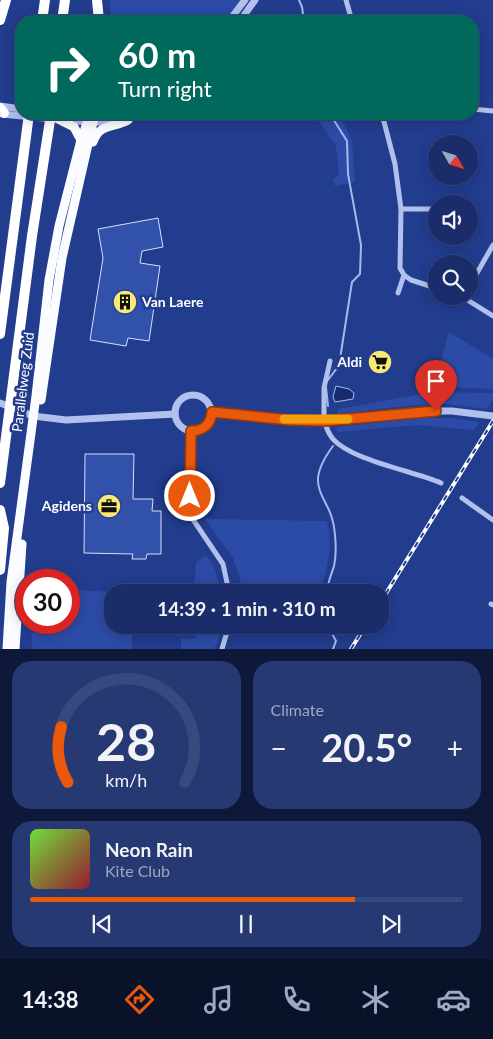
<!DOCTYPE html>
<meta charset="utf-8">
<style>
:root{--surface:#1a2d6a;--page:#273972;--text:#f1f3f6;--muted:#9fa8c1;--line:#38497e;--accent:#ea580c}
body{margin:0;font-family:Lato,sans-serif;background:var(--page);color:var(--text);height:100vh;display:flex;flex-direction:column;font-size:19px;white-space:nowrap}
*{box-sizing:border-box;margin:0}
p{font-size:16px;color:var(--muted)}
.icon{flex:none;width:28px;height:28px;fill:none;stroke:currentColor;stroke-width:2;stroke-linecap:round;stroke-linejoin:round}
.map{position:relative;height:649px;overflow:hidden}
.drawer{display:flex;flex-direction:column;gap:12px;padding:12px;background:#0e193a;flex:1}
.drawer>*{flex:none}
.banner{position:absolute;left:15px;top:15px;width:464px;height:105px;border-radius:20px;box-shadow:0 2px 12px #0003,0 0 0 1px var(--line);background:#00695c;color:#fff;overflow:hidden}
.needle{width:32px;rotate:129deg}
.controls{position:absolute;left:428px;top:135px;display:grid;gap:10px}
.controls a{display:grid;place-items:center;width:50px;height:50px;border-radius:50%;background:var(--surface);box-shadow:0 2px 12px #0003,0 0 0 1px var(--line);font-size:25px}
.speed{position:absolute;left:15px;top:569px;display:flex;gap:10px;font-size:25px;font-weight:700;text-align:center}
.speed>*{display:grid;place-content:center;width:65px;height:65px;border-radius:50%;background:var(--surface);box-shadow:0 2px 12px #0003,0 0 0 1px var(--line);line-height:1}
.speed .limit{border:8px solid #d22;background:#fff;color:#111}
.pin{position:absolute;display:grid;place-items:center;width:42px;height:42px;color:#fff;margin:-51px -21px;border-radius:50% 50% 50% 0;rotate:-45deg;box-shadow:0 0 5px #0007}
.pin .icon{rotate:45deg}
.me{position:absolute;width:55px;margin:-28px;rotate:0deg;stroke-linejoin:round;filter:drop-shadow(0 0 4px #0008)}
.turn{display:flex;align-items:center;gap:18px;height:105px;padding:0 20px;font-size:22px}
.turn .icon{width:65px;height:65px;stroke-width:2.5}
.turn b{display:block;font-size:35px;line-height:42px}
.big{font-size:38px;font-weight:700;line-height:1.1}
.drawer .card{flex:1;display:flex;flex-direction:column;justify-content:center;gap:8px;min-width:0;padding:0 18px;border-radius:20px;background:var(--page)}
.drawer .dial{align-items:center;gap:0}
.dial svg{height:130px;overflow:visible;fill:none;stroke:var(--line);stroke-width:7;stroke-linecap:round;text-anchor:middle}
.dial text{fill:var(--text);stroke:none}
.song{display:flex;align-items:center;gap:15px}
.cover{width:60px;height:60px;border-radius:8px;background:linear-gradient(135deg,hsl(100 70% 55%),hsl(350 70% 35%))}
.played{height:5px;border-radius:2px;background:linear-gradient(90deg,var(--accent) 75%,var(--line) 75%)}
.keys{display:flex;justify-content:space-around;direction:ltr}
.heat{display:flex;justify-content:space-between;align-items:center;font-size:28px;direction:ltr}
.drawer .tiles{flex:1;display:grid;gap:12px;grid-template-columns:1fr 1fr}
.card:last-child{grid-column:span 2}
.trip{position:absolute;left:104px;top:584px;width:285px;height:50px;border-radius:20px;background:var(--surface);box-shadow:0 2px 12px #0003,0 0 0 1px var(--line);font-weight:700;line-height:50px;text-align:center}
.tabs{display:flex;height:80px;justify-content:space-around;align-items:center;background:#0a122a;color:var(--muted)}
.tabs .icon{width:35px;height:35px}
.tabs .selected{color:var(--accent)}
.tabs b{font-size:22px;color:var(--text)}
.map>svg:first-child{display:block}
.green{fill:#2c4ba6}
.water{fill:#182c6d;stroke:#a5b9ed}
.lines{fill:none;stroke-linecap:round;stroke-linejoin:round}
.stream{stroke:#a5b9ed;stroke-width:2}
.building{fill:#3251ab;stroke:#d6dff9}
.minor{stroke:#b1c0ec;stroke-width:5}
.tertiary{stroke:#b1c0ec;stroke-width:7}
.trunk{stroke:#fafcff;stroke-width:9}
.motorway{stroke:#fff;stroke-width:10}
.rail-casing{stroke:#fff;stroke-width:4}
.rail{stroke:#223c8e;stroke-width:2;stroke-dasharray:5.5;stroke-linecap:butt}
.route-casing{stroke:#983908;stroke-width:12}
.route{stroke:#ea580c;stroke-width:9}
.slow{stroke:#f59e0b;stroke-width:9}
.labels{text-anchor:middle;stroke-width:5;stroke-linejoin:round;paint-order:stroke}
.poi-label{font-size:14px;font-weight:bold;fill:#fff;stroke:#223c8e;text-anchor:end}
.street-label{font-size:14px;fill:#fff;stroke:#223c8e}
</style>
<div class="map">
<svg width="493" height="649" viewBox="0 0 493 649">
<rect width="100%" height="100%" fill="#223c8e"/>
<g class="green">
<path d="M 110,0 L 242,0 L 226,21 L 111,21 Z"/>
<path d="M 314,114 L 339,114 L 352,141 L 355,182 L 335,186 L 333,179 L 339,175 L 336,146 Z"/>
<path d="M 449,332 L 493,359 L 493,389 L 445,387 L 436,379 Z"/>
<path d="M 434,392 L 493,393 L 493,399 L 487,409 L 446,404 L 415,405 L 337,414 L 338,409 Z"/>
<path d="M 424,418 L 452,418 L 479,422 L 474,430 L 417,425 L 338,432 L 335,427 Z"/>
<path d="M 205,519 L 327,521 C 332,543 329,563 322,584 L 241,583 L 233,558 Z"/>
<path d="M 206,555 L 214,567 L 222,592 L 194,592 L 196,563 Z"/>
<path d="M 69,590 L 119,592 L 112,592 L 112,625 L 132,625 L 132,649 L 32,649 L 31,623 L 69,622 Z"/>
<path d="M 196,625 L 222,625 L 218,641 L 214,649 L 181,649 L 181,639 L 196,638 Z"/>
</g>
<path class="water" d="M 336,386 L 349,389 L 354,393 L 353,399 L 335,402 L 333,397 Z"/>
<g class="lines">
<g class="stream">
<path d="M 299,0 L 302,7 L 304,21"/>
<path d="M 328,380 L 337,368 L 340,359 L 352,282 L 360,274 L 361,245 L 348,174 L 347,141 L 330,114"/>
<path d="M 326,387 L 328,406"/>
<path d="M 329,592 C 327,582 331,576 334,566 C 336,557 336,545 335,535 C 333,494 299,492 333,446"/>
<path d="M 331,625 L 330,630 L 336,641 L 333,649"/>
</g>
</g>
<g class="building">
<path d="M 158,218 L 163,247 L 142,251 L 140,263 L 160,266 L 149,341 L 128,338 L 126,346 L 90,340 L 103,258 L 98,229 Z"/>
<path d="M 85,454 L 134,454 L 133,499 L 153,499 L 152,511 L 161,511 L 161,554 L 147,554 L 146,559 L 132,559 L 133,554 L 84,553 Z"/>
</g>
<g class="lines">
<g class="minor">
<path d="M 346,0 L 352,21"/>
<path d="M 472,109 L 493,111"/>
<path d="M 382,114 L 395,164 L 401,209 L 400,268 L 404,275 L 398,293"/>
<path d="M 401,209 L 436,209"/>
<path d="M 404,275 L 411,280 L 436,288"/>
<path d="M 469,287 L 493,245"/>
<path d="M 461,296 L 493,316"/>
<path d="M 324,415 L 324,388 L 330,361"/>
<path d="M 325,421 C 326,427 328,433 333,439 C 351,460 413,471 441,483"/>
<path d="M 191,431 L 192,518 L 223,564 L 229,592"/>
<path d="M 462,498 L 493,520"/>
<path d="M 491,604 L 493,605"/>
<path d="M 222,649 L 229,625"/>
</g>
<g class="tertiary">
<path d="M 229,21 L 245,0"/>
<path d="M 240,21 L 255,0"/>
<path d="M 0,106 L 21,109"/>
<path d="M 2,114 L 53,119"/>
<path d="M 57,114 C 79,117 103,121 125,114"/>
<path d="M 64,120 C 91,122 115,126 142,114"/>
<circle cx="193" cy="413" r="18"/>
<path d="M 0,403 L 33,416 L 66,420 L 175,414"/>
<path d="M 212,412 L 289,420 L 325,421 L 423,411 L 452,411 L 493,416"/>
</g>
<g class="trunk">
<path d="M 58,119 L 74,127 L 81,140"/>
<path d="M 93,142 C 99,123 114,128 128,120"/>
<path d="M 41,400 L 62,258 L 94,118"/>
<path d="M 7,649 L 11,582 L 36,396 L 49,280 L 59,226 L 81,140 L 87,123 L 94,118"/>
<path d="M 15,649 L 22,544"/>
</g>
<g class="motorway">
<path d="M 97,0 L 99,21"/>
<path d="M 0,20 L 6,0"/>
<path d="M 42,21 L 45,0"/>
<path d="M 62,21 L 65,0"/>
<path d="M 0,108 L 4,113"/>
<path d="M 94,118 L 95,114"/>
<path d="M 0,334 L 29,114"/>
<path d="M 0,483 L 32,236 L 51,114"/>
<path d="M 0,510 L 4,528 L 0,570"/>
</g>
<g class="rail-casing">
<g id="rail">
<path d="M 380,603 L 493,421"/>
<path d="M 351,649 L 366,625"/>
</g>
</g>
<use href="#rail" class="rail"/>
</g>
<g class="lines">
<g class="route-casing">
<path id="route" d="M 190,496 L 191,431 C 203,431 211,424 212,412 L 289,420 L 325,421 L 436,411"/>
</g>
<use href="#route" class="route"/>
<path class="slow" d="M 284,419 L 348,419"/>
</g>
<defs>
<g id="building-disc" transform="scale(1.25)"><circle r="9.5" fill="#f8eb73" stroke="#223c8e"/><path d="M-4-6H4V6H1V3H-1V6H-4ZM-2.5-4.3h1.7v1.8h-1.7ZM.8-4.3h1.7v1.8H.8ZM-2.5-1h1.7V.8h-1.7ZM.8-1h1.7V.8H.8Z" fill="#111"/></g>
<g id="supermarket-disc" transform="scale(1.25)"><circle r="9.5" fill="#f8eb73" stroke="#223c8e"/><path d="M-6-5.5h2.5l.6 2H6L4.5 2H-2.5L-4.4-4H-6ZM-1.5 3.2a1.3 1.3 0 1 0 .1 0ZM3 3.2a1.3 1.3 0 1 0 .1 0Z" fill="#111"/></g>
<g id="office-disc" transform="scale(1.25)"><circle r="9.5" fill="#f8eb73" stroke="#223c8e"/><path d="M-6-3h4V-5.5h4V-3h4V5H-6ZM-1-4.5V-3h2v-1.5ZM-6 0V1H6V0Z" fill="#111"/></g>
</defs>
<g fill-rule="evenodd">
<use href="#building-disc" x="125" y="302"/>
<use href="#supermarket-disc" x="380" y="362"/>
<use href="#office-disc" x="109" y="506"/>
</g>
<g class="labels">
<g class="poi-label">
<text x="142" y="307" text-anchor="start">Van Laere</text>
<text x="362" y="367">Aldi</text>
<text x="92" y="511">Agidens</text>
</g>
<g class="street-label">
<text transform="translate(23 382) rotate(-83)" y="5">Parallelweg Zuid</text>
</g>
</g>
</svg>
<div class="controls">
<a><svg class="needle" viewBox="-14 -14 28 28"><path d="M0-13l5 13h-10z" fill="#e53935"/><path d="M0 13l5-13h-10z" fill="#9fa8c1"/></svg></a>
<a><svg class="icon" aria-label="sound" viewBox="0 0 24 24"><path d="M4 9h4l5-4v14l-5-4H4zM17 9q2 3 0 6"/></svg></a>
<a><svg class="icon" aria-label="search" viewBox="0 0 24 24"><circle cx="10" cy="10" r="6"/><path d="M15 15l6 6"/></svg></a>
</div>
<div class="speed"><div class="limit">30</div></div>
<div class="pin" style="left:436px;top:411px;background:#d93025"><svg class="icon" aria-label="arrive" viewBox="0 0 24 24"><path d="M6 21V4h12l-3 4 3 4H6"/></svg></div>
<svg class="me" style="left:190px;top:496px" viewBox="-20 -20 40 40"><circle r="17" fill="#ea580c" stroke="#fff" stroke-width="3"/><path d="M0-11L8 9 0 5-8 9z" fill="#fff"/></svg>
<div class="trip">14:39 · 1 min · 310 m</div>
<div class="banner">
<div class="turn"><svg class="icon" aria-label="right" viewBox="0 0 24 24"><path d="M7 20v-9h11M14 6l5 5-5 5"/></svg><div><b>60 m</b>Turn right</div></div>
</div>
</div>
<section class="drawer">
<div class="tiles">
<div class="card dial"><svg viewBox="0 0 100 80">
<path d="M14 69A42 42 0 1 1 86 69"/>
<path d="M14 69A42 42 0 0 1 10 35" stroke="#ea580c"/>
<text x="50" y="56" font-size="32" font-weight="700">28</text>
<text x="50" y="72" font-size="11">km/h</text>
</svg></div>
<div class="card"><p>Climate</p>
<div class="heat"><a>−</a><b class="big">20.5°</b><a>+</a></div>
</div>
<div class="card">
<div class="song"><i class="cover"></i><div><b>Neon Rain</b><p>Kite Club</p></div></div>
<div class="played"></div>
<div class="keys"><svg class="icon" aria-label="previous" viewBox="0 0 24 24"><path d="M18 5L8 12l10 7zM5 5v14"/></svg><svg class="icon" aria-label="pause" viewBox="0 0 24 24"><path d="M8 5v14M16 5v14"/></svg><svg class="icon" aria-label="next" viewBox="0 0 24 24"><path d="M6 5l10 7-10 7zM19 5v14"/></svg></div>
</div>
</div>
</section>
<nav class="tabs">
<b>14:38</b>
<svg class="icon selected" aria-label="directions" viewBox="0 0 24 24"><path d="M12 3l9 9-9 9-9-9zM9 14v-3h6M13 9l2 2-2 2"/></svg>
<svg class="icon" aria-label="music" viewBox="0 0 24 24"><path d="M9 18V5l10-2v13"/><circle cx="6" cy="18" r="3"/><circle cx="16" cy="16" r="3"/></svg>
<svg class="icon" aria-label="phone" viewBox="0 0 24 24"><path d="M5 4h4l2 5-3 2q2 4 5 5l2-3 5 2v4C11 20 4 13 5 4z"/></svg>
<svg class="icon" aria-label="climate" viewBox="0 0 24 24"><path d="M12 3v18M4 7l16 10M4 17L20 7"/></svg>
<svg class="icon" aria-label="car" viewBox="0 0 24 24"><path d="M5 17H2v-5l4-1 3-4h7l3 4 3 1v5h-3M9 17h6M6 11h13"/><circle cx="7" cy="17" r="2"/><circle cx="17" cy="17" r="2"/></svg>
</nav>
